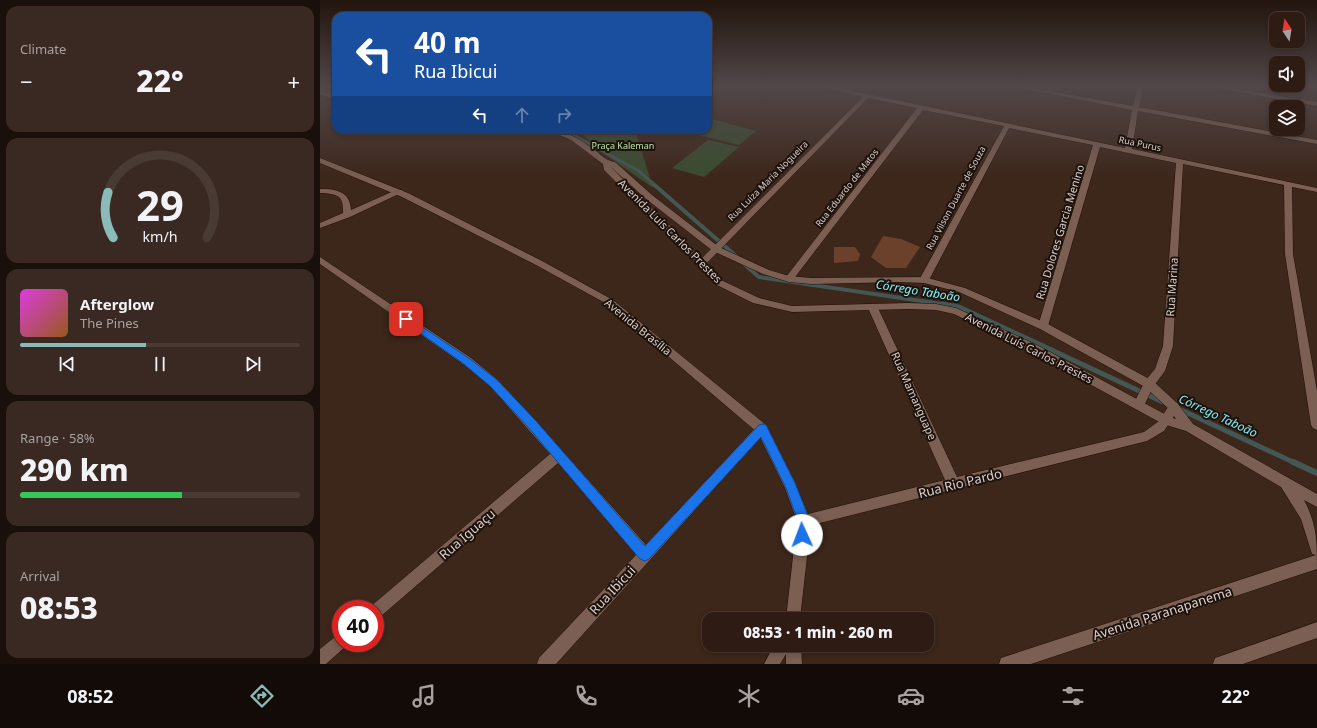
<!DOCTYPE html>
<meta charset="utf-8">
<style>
:root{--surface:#2e1c14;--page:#3a2922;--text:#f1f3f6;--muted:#a7a1a0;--line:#493a34;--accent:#8bbbb9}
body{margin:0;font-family:"Noto Sans",sans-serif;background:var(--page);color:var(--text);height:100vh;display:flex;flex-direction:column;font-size:15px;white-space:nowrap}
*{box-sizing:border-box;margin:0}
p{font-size:13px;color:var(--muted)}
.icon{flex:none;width:22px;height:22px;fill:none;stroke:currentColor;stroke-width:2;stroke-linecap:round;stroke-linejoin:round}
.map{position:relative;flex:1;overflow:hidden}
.panel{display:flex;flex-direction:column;gap:6px;padding:6px;background:#190f0b;width:320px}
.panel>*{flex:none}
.guide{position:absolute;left:12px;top:12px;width:380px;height:122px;border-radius:12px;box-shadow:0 2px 6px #0003,0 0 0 1px var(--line);background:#1a4fa0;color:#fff;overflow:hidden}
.needle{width:26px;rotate:348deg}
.buttons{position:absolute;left:949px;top:12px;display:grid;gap:8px}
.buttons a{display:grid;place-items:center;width:36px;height:36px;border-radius:8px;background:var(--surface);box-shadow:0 2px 6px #0003,0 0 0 1px var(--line);font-size:20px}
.speed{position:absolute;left:12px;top:600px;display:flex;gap:8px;font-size:20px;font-weight:700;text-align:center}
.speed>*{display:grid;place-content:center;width:52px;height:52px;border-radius:50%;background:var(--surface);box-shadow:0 2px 6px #0003,0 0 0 1px var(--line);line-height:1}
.speed .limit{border:6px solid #d22;background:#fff;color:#111}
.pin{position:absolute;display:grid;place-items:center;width:34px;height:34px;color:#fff;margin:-17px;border-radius:8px;box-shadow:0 2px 6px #0006}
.me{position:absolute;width:44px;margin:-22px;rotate:358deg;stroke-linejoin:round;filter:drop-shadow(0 0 3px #0008)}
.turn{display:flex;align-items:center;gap:14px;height:84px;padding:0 16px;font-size:18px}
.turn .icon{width:52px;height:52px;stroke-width:2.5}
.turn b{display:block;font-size:28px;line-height:34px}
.lanes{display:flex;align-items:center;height:38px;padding:0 16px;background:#0003;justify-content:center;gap:20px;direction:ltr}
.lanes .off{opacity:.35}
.big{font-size:30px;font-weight:800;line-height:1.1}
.panel .card{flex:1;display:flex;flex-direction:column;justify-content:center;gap:6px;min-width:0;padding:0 14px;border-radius:12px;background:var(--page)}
.panel .dial{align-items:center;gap:0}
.dial svg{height:104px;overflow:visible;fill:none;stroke:var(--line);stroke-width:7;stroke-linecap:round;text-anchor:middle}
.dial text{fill:var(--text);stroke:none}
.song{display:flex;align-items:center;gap:12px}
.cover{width:48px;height:48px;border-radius:6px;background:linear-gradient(135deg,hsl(300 70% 55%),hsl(30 70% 35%))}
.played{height:4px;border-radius:2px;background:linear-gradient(90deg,var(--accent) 45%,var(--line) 45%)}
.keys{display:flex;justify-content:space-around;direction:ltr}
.heat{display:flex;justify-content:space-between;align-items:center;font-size:22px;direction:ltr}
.charge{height:6px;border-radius:3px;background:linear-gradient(90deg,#34c759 58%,var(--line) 0)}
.trip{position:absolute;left:382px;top:612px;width:232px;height:40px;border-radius:12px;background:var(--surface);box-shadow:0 2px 6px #0003,0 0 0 1px var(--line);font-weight:800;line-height:40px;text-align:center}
.menu{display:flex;height:64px;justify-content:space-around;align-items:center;background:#120b08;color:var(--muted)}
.menu .icon{width:28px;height:28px}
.menu .current{color:var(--accent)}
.menu b{font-size:18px;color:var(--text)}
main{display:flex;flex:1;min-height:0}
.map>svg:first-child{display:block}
.green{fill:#394c2f}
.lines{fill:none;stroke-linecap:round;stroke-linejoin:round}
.stream-far3{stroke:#435755;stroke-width:3}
.stream-far2{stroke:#435755;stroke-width:4}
.stream-far1{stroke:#435755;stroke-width:5}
.stream{stroke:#435755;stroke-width:6}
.building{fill:#6b412c}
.minor-casing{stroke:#230e04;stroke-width:1}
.tertiary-casing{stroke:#230e04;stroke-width:1}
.minor{fill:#7a5f52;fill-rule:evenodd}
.tertiary{fill:#7a5f52;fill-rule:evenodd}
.route{fill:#1a73e8;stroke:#114b97}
.labels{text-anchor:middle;stroke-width:4;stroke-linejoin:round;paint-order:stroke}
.far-street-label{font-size:9px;fill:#decfc8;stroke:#1c120d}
.far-park-label{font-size:9px;fill:#b8e4a4;stroke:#1c120d}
.street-label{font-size:11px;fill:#decfc8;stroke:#1c120d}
.water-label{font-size:12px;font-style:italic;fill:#88eff3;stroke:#1c120d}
.near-street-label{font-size:13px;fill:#decfc8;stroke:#1c120d}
</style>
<main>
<section class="panel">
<div class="card"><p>Climate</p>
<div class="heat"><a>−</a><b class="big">22°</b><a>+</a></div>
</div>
<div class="card dial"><svg viewBox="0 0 100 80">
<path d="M14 69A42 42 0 1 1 86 69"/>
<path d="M14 69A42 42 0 0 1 10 34" stroke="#8bbbb9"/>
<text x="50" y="56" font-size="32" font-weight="700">29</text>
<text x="50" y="72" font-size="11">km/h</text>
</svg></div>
<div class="card">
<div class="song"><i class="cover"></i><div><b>Afterglow</b><p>The Pines</p></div></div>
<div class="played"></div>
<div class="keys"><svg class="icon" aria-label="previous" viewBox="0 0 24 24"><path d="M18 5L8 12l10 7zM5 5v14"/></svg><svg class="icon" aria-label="pause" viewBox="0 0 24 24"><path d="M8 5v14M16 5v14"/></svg><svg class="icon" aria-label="next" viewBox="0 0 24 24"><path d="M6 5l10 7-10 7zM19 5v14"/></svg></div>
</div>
<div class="card"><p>Range · 58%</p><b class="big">290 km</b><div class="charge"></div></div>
<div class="card"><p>Arrival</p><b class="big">08:53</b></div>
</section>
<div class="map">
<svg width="997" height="664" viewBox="0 0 997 664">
<rect width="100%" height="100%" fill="#3d261a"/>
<g class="green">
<path d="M 392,119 L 436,131 L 419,145 L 374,134 L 378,130 L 388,130 L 388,122 Z"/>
<path d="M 254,130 L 315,130 L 333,188 L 283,153 L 262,133 Z"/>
<path d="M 388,140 L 419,147 L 384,177 L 352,168 Z"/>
</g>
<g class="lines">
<g class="stream-far3">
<path d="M 0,89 L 16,92"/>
<path d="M 234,130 L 248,132 L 319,171 L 332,183"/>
</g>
<g class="stream-far2">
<path d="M 331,182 L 416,256"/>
<path d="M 424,264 L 439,277 L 629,305"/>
</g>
<g class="stream-far1">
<path d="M 622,304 L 639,307 L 843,402"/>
<path d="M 859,409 L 975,463"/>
</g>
<path class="stream" d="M 973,462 L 997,473"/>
</g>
<g class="building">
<path d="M 563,236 L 581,239 L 600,247 L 586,268 L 566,268 L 551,257 Z"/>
<path d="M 514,247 L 535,247 L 540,254 L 538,261 L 514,263 Z"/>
</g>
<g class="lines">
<g class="minor-casing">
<g id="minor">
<path d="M 393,86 L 400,86 L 388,94 L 388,89 Z"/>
<path d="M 496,86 L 509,86 L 805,148 L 812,110 L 689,86 L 703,86 L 813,106 L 818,86 L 824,86 L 819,107 L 997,140 L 997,144 L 818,111 L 812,149 L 997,188 L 997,192 L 972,187 L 973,254 L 997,391 L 997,430 L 993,428 L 991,425 L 965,254 L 964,185 L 863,164 L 853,346 L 845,371 L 833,387 L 823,408 L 819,410 L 815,408 L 813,405 L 825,381 L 835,369 L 843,346 L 856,163 L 780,147 L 728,326 L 726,329 L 720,329 L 718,326 L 773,145 L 689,128 L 609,280 L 604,283 L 599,280 L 684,126 L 603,110 L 472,281 L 466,281 L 464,279 L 466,277 L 597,108 L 548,98 L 385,265 L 379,265 L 378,263 L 379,261 L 543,97 Z"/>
<path d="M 886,86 L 901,86 L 997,102 L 997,106 Z"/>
<path d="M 16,88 L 16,92 L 6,96 L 3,94 Z"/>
<path d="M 312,130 L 334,130 L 320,135 Z"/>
<path d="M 0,189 C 16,189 30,191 31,210 L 76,190 L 82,190 L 83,192 L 30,217 L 0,228 L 0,223 L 23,213 C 24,194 16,194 0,193 Z"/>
<path d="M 0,257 L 151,358 L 178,380 L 216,421 L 326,545 L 438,425 L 442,424 L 446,425 L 448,429 L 236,664 L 217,664 L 219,658 L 316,555 L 238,463 L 60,617 L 55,619 L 55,609 L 49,609 L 50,607 L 230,454 L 170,386 L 143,364 L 0,264 Z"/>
<path d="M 553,305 L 558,308 L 637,477 L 824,432 L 839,421 L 850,404 L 854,402 L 858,404 L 860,407 L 844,431 L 827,441 L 484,527 L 479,526 L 477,521 L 479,516 L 484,515 L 625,480 L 548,308 Z"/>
<path d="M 21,633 L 21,643 L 28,643 L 26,646 L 6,664 L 0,664 L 0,649 L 16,636 Z"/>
</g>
</g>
<g class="tertiary-casing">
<g id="tertiary">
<path d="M 0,91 L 16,95 L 16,99 L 0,95 Z"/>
<path d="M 228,130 C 247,130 261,140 276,151 C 282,156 287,161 295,162 L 332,195 L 399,247 L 449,270 L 469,276 L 491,278 L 604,277 L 645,288 L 726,323 L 833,381 L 858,404 L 873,424 L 997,494 L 997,507 L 984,500 C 997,525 997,541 997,569 L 711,664 L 679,664 L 681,658 L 687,656 L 996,555 L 992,554 L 981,519 L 961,487 L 866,431 L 843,424 L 709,351 L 634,314 L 616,310 L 589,309 L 472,312 L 433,303 L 395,284 L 379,265 L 284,170 L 283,164 L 251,140 ZM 290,166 L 326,199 L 393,251 L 443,274 L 469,282 L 491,284 L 580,282 L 604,283 L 639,292 L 720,329 L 825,387 L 850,410 L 856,419 L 850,417 L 717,345 L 636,308 L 616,304 L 589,303 L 472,306 L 439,298 L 401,280 L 385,261 Z"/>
<path d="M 0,158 L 88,193 L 222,261 L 293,300 L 446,425 L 475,483 L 491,521 L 480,619 L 466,619 L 477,521 L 465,488 L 438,433 L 287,304 L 216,265 L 82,197 L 0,163 Z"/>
<path d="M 997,622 L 997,638 L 923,664 L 893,664 L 895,658 L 901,656 Z"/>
<path d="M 454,645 L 481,645 L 482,664 L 466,664 L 466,654 L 460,664 L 444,664 Z"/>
</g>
</g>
<use href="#minor" class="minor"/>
<use href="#tertiary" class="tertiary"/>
</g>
<linearGradient id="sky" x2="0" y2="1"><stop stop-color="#22150e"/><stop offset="0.48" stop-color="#514749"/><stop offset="1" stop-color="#514749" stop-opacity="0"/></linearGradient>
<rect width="997" height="179" fill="url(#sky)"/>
<path class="route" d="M 86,316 L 150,359 L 177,380 L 216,421 L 325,546 L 439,425 L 442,424 L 446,425 L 475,483 L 490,521 L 487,539 L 482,541 L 478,539 L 476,535 L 478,521 L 466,488 L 441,437 L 329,559 L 325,561 L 320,559 L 208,427 L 170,386 L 144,364 L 83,321 L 81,319 L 83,317 Z"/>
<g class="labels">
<g class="far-street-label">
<text transform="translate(820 144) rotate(12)" y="3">Rua Purus</text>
<text transform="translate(448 181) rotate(-45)" y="3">Rua Luíza Maria Nogueira</text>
<text transform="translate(527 188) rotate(-52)" y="3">Rua Eduardo de Matos</text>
<text transform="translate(636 198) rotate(-62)" y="3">Rua Vilson Duarte de Souza</text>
</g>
<g class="far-park-label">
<text x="303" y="149">Praça Kaleman</text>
</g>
<g class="street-label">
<text transform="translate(350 231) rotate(45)" y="4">Avenida Luís Carlos Prestes</text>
<text transform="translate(740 232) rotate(-73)" y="4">Rua Dolores Garcia Menino</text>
<text transform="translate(852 287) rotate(-86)" y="4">Rua Marina</text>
<text transform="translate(318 327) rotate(39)" y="4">Avenida Brasília</text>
<text transform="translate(709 348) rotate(27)" y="4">Avenida Luís Carlos Prestes</text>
<text transform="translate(594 396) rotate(66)" y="4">Rua Mamanguape</text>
</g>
<g class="water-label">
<text transform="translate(598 291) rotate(9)" y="4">Córrego Taboão</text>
<text transform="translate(898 416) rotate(25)" y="4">Córrego Taboão</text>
</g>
<g class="near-street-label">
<text transform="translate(640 483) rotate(-14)" y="5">Rua Rio Pardo</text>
<text transform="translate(147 534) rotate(-41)" y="5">Rua Iguaçu</text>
<text transform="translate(292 590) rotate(-47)" y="5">Rua Ibicui</text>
<text transform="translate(842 613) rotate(-18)" y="5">Avenida Paranapanema</text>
</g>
</g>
</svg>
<div class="buttons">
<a><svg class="needle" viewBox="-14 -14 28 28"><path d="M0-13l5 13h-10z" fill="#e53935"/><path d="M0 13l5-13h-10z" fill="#a7a1a0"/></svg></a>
<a><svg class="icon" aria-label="sound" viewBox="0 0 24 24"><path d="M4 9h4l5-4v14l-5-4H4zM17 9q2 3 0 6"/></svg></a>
<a><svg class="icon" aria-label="layers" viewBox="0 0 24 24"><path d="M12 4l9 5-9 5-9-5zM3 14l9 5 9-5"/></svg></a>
</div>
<div class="speed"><div class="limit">40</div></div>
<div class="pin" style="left:86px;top:319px;background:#d93025"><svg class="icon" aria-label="arrive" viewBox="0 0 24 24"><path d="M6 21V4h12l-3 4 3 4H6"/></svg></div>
<svg class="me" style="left:482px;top:535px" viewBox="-20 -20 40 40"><circle r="19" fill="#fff"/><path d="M0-13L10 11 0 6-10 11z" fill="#1a73e8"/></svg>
<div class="trip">08:53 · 1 min · 260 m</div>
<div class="guide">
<div class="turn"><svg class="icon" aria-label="left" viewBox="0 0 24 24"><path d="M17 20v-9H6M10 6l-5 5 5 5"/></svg><div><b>40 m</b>Rua Ibicui</div></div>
<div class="lanes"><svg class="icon" aria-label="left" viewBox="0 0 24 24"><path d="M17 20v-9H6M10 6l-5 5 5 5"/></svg><svg class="icon off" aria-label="ahead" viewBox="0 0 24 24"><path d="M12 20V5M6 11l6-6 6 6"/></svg><svg class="icon off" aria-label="right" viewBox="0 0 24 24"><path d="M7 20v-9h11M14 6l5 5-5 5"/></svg></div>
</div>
</div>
</main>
<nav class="menu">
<b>08:52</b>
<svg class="icon current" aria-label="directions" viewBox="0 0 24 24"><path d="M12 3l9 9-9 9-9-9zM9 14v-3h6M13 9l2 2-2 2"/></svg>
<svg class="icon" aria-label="music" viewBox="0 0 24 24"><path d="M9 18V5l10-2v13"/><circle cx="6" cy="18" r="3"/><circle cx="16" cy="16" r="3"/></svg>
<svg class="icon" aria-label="phone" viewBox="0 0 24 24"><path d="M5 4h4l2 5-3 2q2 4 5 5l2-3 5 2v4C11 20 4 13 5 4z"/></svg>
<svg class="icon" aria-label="climate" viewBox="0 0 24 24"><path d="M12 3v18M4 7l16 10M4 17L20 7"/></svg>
<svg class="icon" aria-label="car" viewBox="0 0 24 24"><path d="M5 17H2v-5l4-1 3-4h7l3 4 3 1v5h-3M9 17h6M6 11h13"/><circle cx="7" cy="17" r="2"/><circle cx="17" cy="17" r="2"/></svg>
<svg class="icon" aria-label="filters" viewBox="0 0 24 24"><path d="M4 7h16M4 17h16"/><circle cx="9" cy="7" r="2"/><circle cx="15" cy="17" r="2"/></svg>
<b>22°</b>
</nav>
